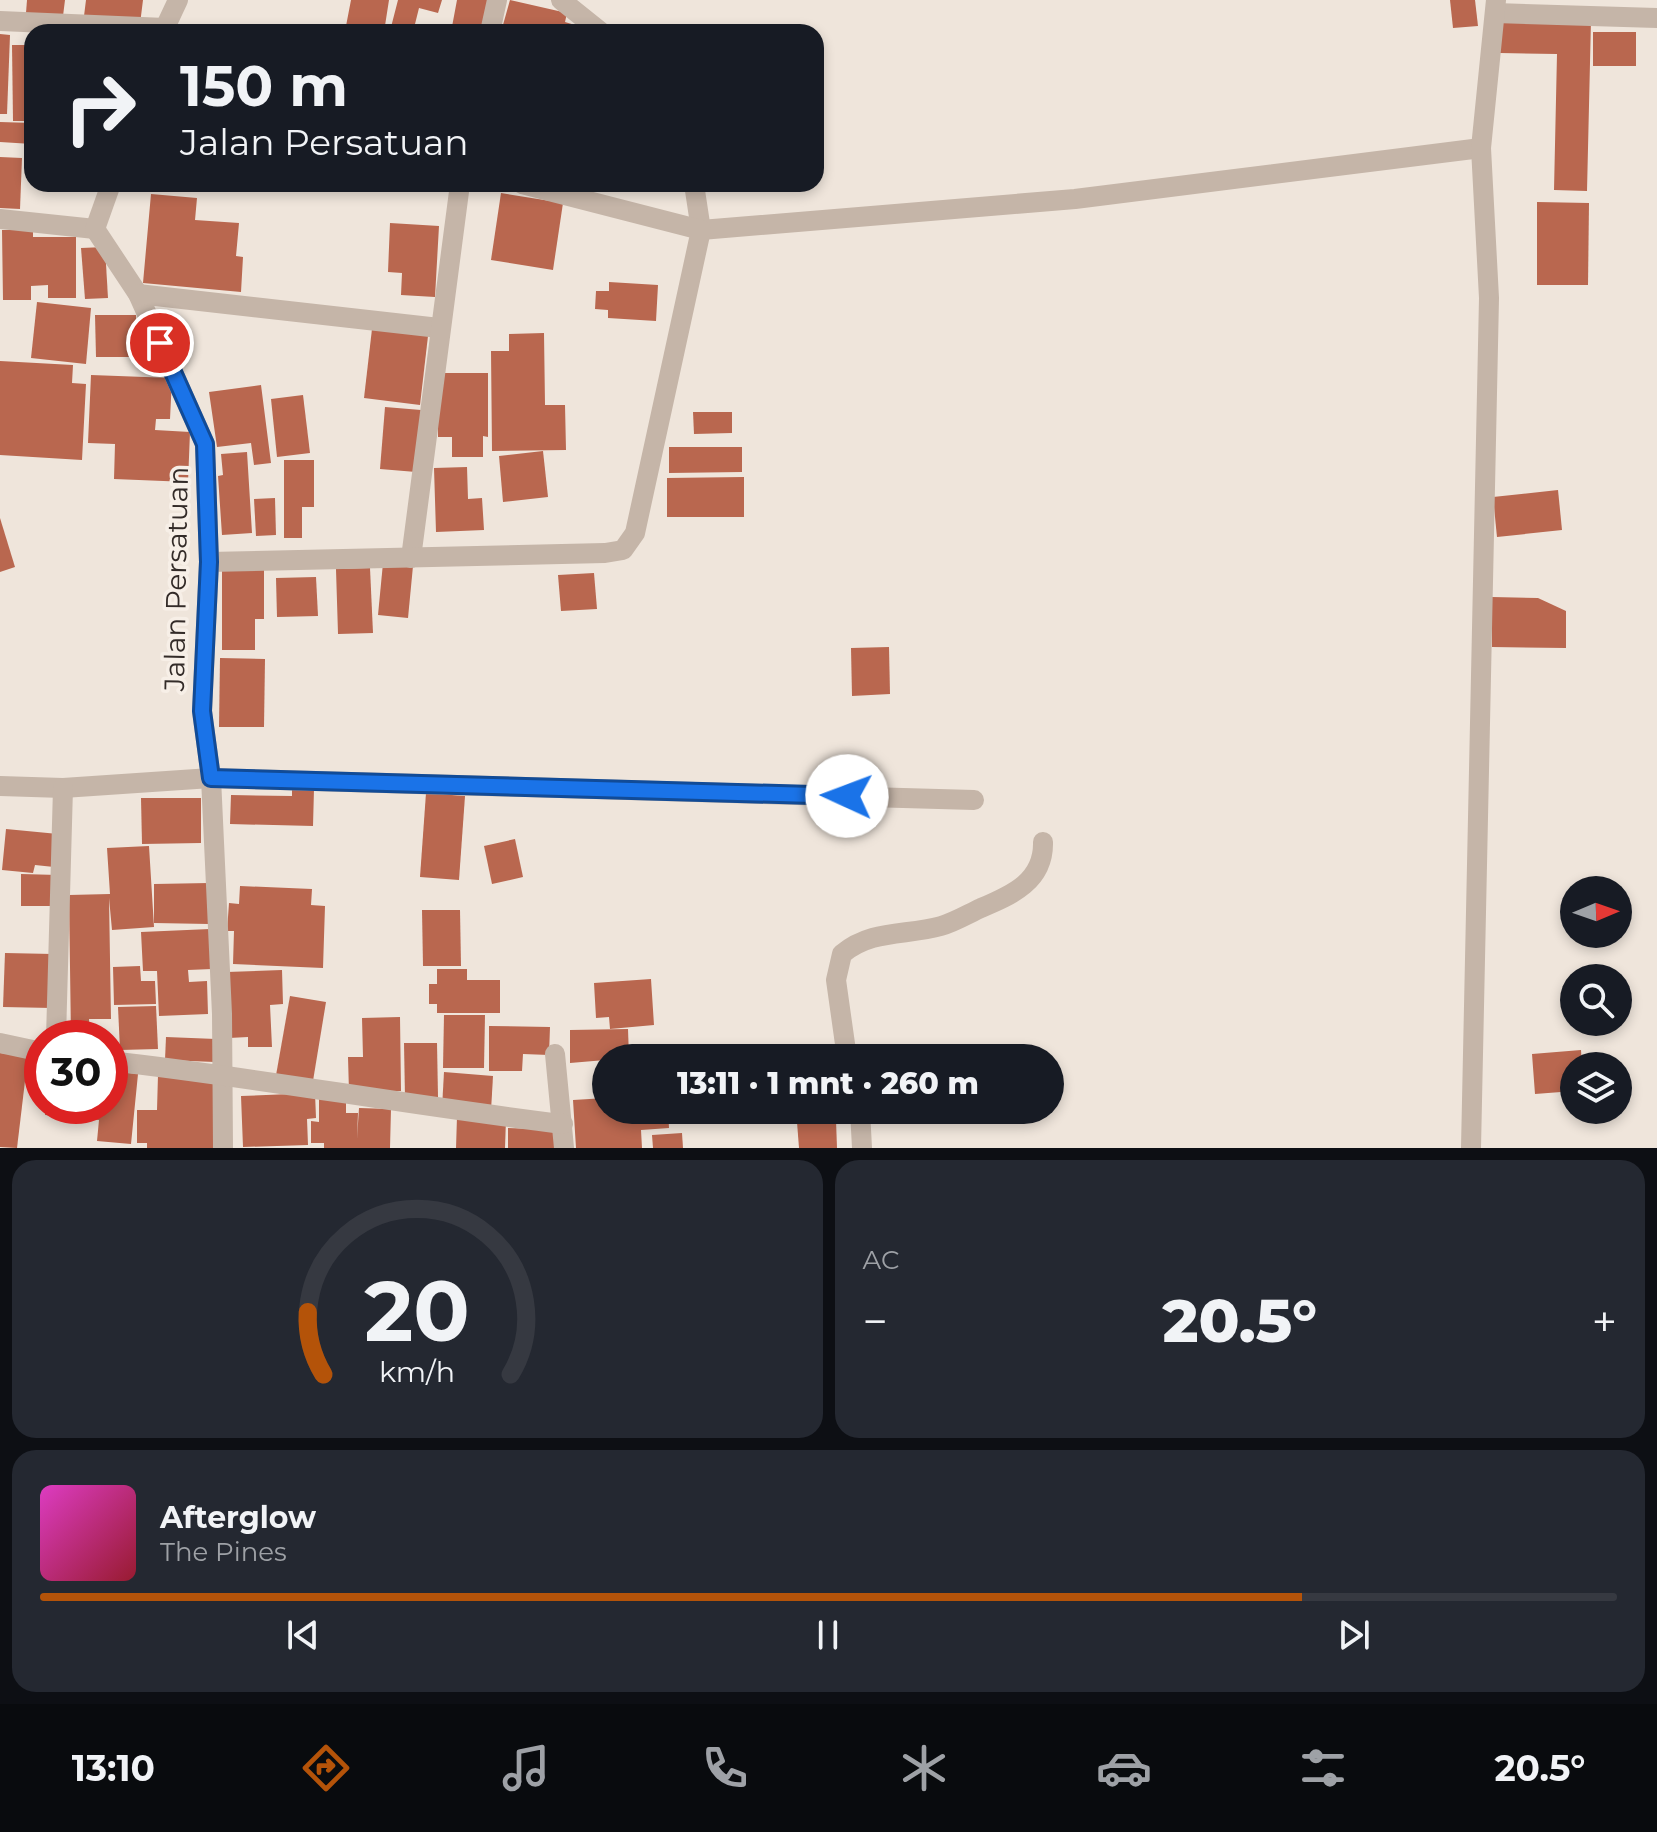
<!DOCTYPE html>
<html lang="id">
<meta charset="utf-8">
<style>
:root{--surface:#171b24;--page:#242831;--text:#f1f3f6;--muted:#9ea1a6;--line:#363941;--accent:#b45309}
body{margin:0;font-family:Montserrat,sans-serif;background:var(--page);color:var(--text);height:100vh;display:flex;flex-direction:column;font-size:30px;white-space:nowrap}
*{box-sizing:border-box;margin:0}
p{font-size:26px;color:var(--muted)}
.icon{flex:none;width:44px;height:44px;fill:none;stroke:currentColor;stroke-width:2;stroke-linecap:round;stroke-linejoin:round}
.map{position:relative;height:1148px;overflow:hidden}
.panel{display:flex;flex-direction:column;gap:12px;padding:12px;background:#0d0f14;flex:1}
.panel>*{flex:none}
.banner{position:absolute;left:24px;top:24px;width:800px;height:168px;border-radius:24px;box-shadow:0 4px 12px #0003;background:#171b24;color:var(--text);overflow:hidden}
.needle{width:52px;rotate:88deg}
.controls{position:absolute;left:1560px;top:876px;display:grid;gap:16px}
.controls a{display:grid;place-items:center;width:72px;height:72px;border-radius:50%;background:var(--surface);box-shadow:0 4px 12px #0003;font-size:40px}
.speed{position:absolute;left:24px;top:1020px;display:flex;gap:16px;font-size:40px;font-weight:700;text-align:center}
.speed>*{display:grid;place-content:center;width:104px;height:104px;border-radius:50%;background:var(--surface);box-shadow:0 4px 12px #0003;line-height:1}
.speed .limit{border:12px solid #d22;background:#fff;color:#111}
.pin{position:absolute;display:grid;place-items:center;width:68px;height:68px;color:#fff;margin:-34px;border:4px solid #fff;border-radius:50%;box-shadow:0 2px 8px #0007}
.me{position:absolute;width:88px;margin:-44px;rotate:272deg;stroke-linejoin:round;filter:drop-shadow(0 0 6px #0008)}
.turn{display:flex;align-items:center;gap:28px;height:168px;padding:0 24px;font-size:36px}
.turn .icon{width:104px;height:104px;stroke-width:2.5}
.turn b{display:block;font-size:56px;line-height:68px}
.big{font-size:60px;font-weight:800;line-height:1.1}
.panel .card{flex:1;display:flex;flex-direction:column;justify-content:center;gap:12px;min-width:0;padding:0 28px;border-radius:24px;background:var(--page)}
.panel .dial{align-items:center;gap:0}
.dial svg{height:208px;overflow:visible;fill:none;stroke:var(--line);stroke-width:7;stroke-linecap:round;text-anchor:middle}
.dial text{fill:var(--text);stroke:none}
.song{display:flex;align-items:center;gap:24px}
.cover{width:96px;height:96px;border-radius:12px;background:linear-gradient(135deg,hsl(310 70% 55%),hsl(350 70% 35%))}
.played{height:8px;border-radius:4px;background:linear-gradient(90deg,var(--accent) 80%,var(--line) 80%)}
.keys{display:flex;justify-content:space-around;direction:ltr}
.heat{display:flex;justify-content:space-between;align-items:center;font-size:44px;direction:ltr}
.panel .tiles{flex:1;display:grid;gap:12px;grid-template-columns:1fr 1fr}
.card:last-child{grid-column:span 2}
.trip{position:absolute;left:592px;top:1044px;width:472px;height:80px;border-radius:40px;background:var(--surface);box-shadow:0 4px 12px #0003;font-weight:800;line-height:80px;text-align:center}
.dock{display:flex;height:128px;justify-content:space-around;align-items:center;background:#090b0e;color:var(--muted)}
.dock .icon{width:56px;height:56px}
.dock .current{color:var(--accent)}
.dock b{font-size:36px;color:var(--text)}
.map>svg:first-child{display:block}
.building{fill:#b9674f}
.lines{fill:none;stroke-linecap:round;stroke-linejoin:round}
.minor{stroke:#c5b5a8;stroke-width:20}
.route-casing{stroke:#114b97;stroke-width:20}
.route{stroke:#1a73e8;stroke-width:14}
.labels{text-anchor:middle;stroke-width:7;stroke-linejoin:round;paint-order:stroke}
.street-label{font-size:28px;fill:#332b28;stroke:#f7efe7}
</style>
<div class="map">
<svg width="1657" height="1148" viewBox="0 0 1657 1148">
<rect width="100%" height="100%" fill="#efe5db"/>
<g class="building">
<path d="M 27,0 L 65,0 L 63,16 L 26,13 Z"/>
<path d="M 86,0 L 143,0 L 140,24 L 84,16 Z"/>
<path d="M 351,0 L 389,0 L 384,32 L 353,28 L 364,32 L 337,32 L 339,25 L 346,26 Z"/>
<path d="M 398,0 L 442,0 L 438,13 L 419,8 L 413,32 L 395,32 L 390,31 Z"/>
<path d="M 457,0 L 489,0 L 482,32 L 451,32 Z"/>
<path d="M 510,0 L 567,13 L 565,22 L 588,29 L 587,32 L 501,32 Z"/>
<path d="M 1450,0 L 1475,0 L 1478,26 L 1453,28 Z"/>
<path d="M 1501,18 L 1591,20 L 1587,191 L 1554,190 L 1557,54 L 1500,53 Z"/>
<rect x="1593" y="32" width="43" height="34"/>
<path d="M 0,34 L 10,35 L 7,114 L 0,114 Z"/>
<path d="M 12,45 L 32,45 L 32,121 L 13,121 Z"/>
<path d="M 0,122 L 32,123 L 32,144 L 0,142 Z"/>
<path d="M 0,157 L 22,158 L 20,209 L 0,208 Z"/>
<path d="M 501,193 L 563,203 L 553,270 L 491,260 Z"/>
<path d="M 151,194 L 197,198 L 195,220 L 239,223 L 236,256 L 243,257 L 241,292 L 143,283 Z"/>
<path d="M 1537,202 L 1589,203 L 1588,285 L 1537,285 Z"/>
<path d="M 390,223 L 439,226 L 435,297 L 401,295 L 402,273 L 388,272 Z"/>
<path d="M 2,230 L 33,230 L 33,237 L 76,237 L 76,298 L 48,298 L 48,285 L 31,286 L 31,300 L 3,300 Z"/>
<path d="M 105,247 L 108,298 L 85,299 L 81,248 Z"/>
<path d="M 609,282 L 658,285 L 656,321 L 608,318 L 608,310 L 595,309 L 596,291 L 609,291 Z"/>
<path d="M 37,302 L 91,308 L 86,364 L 31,358 Z"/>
<path d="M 95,315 L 136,315 L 137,357 L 96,357 Z"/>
<path d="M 372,329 L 428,336 L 420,405 L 364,398 Z"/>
<path d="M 544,333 L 545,405 L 565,405 L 566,450 L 492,451 L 491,351 L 509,351 L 509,334 Z"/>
<path d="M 0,361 L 73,365 L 72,383 L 86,384 L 82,460 L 0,455 Z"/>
<path d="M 438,373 L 488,373 L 488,437 L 483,436 L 483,457 L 452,457 L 452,437 L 438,437 Z"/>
<path d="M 91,375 L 172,378 L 170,419 L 156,419 L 155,430 L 190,432 L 188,482 L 114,479 L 115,444 L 88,443 Z"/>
<path d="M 261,385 L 271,463 L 254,465 L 251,443 L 217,447 L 209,392 Z"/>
<path d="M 303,395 L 310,453 L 277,457 L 271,399 Z"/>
<path d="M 385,407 L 421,410 L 416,472 L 380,469 Z"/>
<path d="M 693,412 L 732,412 L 732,433 L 694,434 Z"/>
<path d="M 669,447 L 742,447 L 742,472 L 669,473 Z"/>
<path d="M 543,451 L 548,497 L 503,502 L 499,456 Z"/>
<path d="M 247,452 L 252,533 L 222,535 L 218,476 L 223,475 L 221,454 Z"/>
<path d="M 284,460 L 314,460 L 314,507 L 302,507 L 302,538 L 284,538 Z"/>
<path d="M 467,467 L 468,499 L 482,498 L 484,530 L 436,532 L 434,468 Z"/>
<path d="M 744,477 L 744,517 L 667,517 L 667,478 Z"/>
<path d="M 1558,490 L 1562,530 L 1497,537 L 1493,497 Z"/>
<path d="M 275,498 L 276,535 L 256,536 L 254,499 Z"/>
<path d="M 0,518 L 15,567 L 0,572 Z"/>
<path d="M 383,563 L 413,566 L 408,618 L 378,615 Z"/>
<path d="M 222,565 L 264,565 L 264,619 L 255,619 L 255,650 L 222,650 Z"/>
<path d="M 370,568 L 373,633 L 338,634 L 336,569 Z"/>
<path d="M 594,573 L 597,609 L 561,611 L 558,575 Z"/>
<path d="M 316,577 L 318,616 L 277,617 L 276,578 Z"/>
<path d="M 1492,597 L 1538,598 L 1566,611 L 1566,648 L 1492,647 Z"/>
<path d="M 889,647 L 890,694 L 852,696 L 851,648 Z"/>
<path d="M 220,658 L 265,659 L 264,727 L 219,727 Z"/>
<path d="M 292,789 L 314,789 L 313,826 L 230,824 L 231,795 L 292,796 Z"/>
<path d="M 426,793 L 465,796 L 459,880 L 420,877 Z"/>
<path d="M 141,798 L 201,798 L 201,843 L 142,844 Z"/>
<path d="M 6,829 L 58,834 L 54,867 L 35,865 L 33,873 L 2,870 Z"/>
<path d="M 515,839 L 523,877 L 492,884 L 484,846 Z"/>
<path d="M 149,846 L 154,927 L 112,930 L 109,898 L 111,1019 L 89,1019 L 90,1038 L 71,1038 L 69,895 L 110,894 L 107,848 Z"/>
<path d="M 21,874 L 58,875 L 58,906 L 21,906 Z"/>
<path d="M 209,883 L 209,924 L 154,923 L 154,884 Z"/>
<path d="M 240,886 L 312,889 L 311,905 L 325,906 L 323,968 L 233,964 L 234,931 L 227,931 L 229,903 L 239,904 Z"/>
<path d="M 422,910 L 460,910 L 461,966 L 423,966 Z"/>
<path d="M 210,929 L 212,969 L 188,970 L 189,982 L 207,981 L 208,1014 L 159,1016 L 157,971 L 143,971 L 141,932 Z"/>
<path d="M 5,953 L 53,954 L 52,1008 L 3,1007 Z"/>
<path d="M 140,966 L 141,981 L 155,981 L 156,1004 L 114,1005 L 113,967 Z"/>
<path d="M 437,969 L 467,969 L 467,980 L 500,980 L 500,1013 L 437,1013 L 437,1004 L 429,1004 L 429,984 L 437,984 Z"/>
<path d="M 282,970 L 283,1004 L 270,1005 L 272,1047 L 248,1047 L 248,1037 L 229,1038 L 227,972 Z"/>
<path d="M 651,979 L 654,1025 L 610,1029 L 609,1017 L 596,1018 L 594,983 Z"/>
<path d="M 290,996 L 326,1002 L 312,1087 L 275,1081 Z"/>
<path d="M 156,1006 L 158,1049 L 120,1050 L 118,1007 Z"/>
<path d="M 444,1015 L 485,1015 L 484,1068 L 443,1068 Z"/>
<path d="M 400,1017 L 401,1091 L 349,1092 L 348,1057 L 363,1057 L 362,1018 Z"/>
<path d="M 489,1026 L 550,1027 L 549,1055 L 523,1054 L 522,1071 L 489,1071 Z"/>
<path d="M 628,1029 L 629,1058 L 570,1063 L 570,1030 Z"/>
<path d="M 166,1037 L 216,1039 L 215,1062 L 165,1060 Z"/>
<path d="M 404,1043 L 437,1043 L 438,1097 L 405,1098 Z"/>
<path d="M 1581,1050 L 1582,1066 L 1574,1066 L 1574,1091 L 1535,1094 L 1532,1054 Z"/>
<path d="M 0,1053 L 28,1056 L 17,1148 L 0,1147 Z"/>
<path d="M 110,1071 L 138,1074 L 131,1144 L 97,1141 L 99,1120 L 45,1115 L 46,1106 L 110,1106 Z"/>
<path d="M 444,1072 L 493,1076 L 491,1111 L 442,1108 Z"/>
<path d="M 158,1075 L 217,1082 L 216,1148 L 147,1148 L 147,1143 L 137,1143 L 137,1110 L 157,1110 Z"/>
<path d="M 315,1093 L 316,1118 L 307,1119 L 308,1145 L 243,1147 L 241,1096 Z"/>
<path d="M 319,1096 L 346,1096 L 346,1113 L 358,1113 L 357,1139 L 359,1108 L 391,1109 L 390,1148 L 324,1148 L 324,1143 L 311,1143 L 311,1121 L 319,1122 Z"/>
<path d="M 606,1098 L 606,1110 L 668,1110 L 669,1128 L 641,1130 L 642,1148 L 576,1148 L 573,1100 Z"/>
<path d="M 457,1117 L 506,1119 L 505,1148 L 456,1148 Z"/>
<path d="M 836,1120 L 837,1148 L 799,1148 L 797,1122 Z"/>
<path d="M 508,1128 L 560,1130 L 559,1148 L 508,1148 Z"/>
<path d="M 682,1133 L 683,1148 L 653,1148 L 652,1135 Z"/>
</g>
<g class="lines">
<g class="minor">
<path d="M 561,0 L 601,32"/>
<path d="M 1495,13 L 1657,18"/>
<path d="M 0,21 L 165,28"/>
<path d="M 163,32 L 178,0"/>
<path d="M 490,32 L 497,0"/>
<path d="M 694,184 L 701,230 L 1075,199 L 1481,148"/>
<path d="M 0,219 L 95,229"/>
<path d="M 95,229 L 138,294 L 205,444 L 209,562 L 202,711 L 211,778 L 222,1014 L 223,1148"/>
<path d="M 95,229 L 111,184"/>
<path d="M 138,294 L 439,328"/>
<path d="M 411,558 L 460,184"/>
<path d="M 209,562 L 605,553 L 623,550 L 635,533 L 701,230 L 522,184"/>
<path d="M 0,786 L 63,788 L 211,778 L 974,800"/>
<path d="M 56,1038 L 63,788"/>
<path d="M 0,1043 L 42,1052"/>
<path d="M 555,1054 L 564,1148"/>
<path d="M 847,1058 L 836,980 L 842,954 C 872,929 906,936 941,926 C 955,922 968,914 981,908 C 1012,895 1044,881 1043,842"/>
<path d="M 110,1061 C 261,1078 411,1106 563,1124"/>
<path d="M 860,1110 L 862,1148"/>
<path d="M 1471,1148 L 1489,298 L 1481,148 L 1496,0"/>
</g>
</g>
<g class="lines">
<g class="route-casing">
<path id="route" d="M 160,343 L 205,444 L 209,562 L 202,711 L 211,778 L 847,796"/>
</g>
<use href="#route" class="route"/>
</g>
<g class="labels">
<g class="street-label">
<text transform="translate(176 579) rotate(-89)" y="10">Jalan Persatuan</text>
</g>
</g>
</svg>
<div class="controls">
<a><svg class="needle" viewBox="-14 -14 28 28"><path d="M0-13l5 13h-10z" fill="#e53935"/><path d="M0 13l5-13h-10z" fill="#9ea1a6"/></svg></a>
<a><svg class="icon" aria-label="search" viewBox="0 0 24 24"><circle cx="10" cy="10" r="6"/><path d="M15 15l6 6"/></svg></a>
<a><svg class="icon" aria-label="layers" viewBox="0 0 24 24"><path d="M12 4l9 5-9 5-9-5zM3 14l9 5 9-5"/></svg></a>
</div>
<div class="speed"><div class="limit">30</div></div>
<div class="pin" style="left:160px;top:343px;background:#d93025"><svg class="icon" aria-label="arrive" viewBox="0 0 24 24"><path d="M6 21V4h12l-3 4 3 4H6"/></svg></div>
<svg class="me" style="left:847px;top:796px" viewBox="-20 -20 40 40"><circle r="19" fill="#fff"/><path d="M0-13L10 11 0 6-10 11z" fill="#1a73e8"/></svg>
<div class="trip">13:11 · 1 mnt · 260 m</div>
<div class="banner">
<div class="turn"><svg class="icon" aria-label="right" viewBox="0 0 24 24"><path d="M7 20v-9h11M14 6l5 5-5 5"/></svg><div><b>150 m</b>Jalan Persatuan</div></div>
</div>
</div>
<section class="panel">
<div class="tiles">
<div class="card dial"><svg viewBox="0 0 100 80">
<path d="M14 69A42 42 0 1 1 86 69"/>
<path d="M14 69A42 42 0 0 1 8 45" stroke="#b45309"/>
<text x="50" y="56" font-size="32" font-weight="700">20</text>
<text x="50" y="72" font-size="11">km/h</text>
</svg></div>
<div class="card"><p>AC</p>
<div class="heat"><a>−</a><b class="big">20.5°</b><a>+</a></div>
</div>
<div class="card">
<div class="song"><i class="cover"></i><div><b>Afterglow</b><p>The Pines</p></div></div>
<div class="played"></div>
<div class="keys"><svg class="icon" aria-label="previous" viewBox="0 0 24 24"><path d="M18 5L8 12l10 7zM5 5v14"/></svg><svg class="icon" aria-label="pause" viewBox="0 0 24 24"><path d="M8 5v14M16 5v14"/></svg><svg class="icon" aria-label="next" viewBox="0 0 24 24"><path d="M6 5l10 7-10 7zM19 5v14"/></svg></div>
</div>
</div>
</section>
<nav class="dock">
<b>13:10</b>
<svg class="icon current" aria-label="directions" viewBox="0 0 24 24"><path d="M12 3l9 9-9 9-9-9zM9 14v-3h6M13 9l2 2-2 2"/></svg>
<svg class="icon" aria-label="music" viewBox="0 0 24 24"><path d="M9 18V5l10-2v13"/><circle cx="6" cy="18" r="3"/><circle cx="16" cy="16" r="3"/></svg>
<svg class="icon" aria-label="phone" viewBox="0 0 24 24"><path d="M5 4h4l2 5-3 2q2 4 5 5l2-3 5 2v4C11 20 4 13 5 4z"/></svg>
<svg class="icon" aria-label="climate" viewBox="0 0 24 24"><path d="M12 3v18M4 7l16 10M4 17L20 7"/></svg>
<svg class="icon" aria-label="car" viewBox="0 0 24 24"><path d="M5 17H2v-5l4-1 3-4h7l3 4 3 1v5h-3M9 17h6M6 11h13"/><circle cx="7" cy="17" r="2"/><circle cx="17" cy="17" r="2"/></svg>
<svg class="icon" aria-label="filters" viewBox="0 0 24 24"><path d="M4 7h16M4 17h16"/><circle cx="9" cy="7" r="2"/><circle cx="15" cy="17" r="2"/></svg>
<b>20.5°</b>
</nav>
